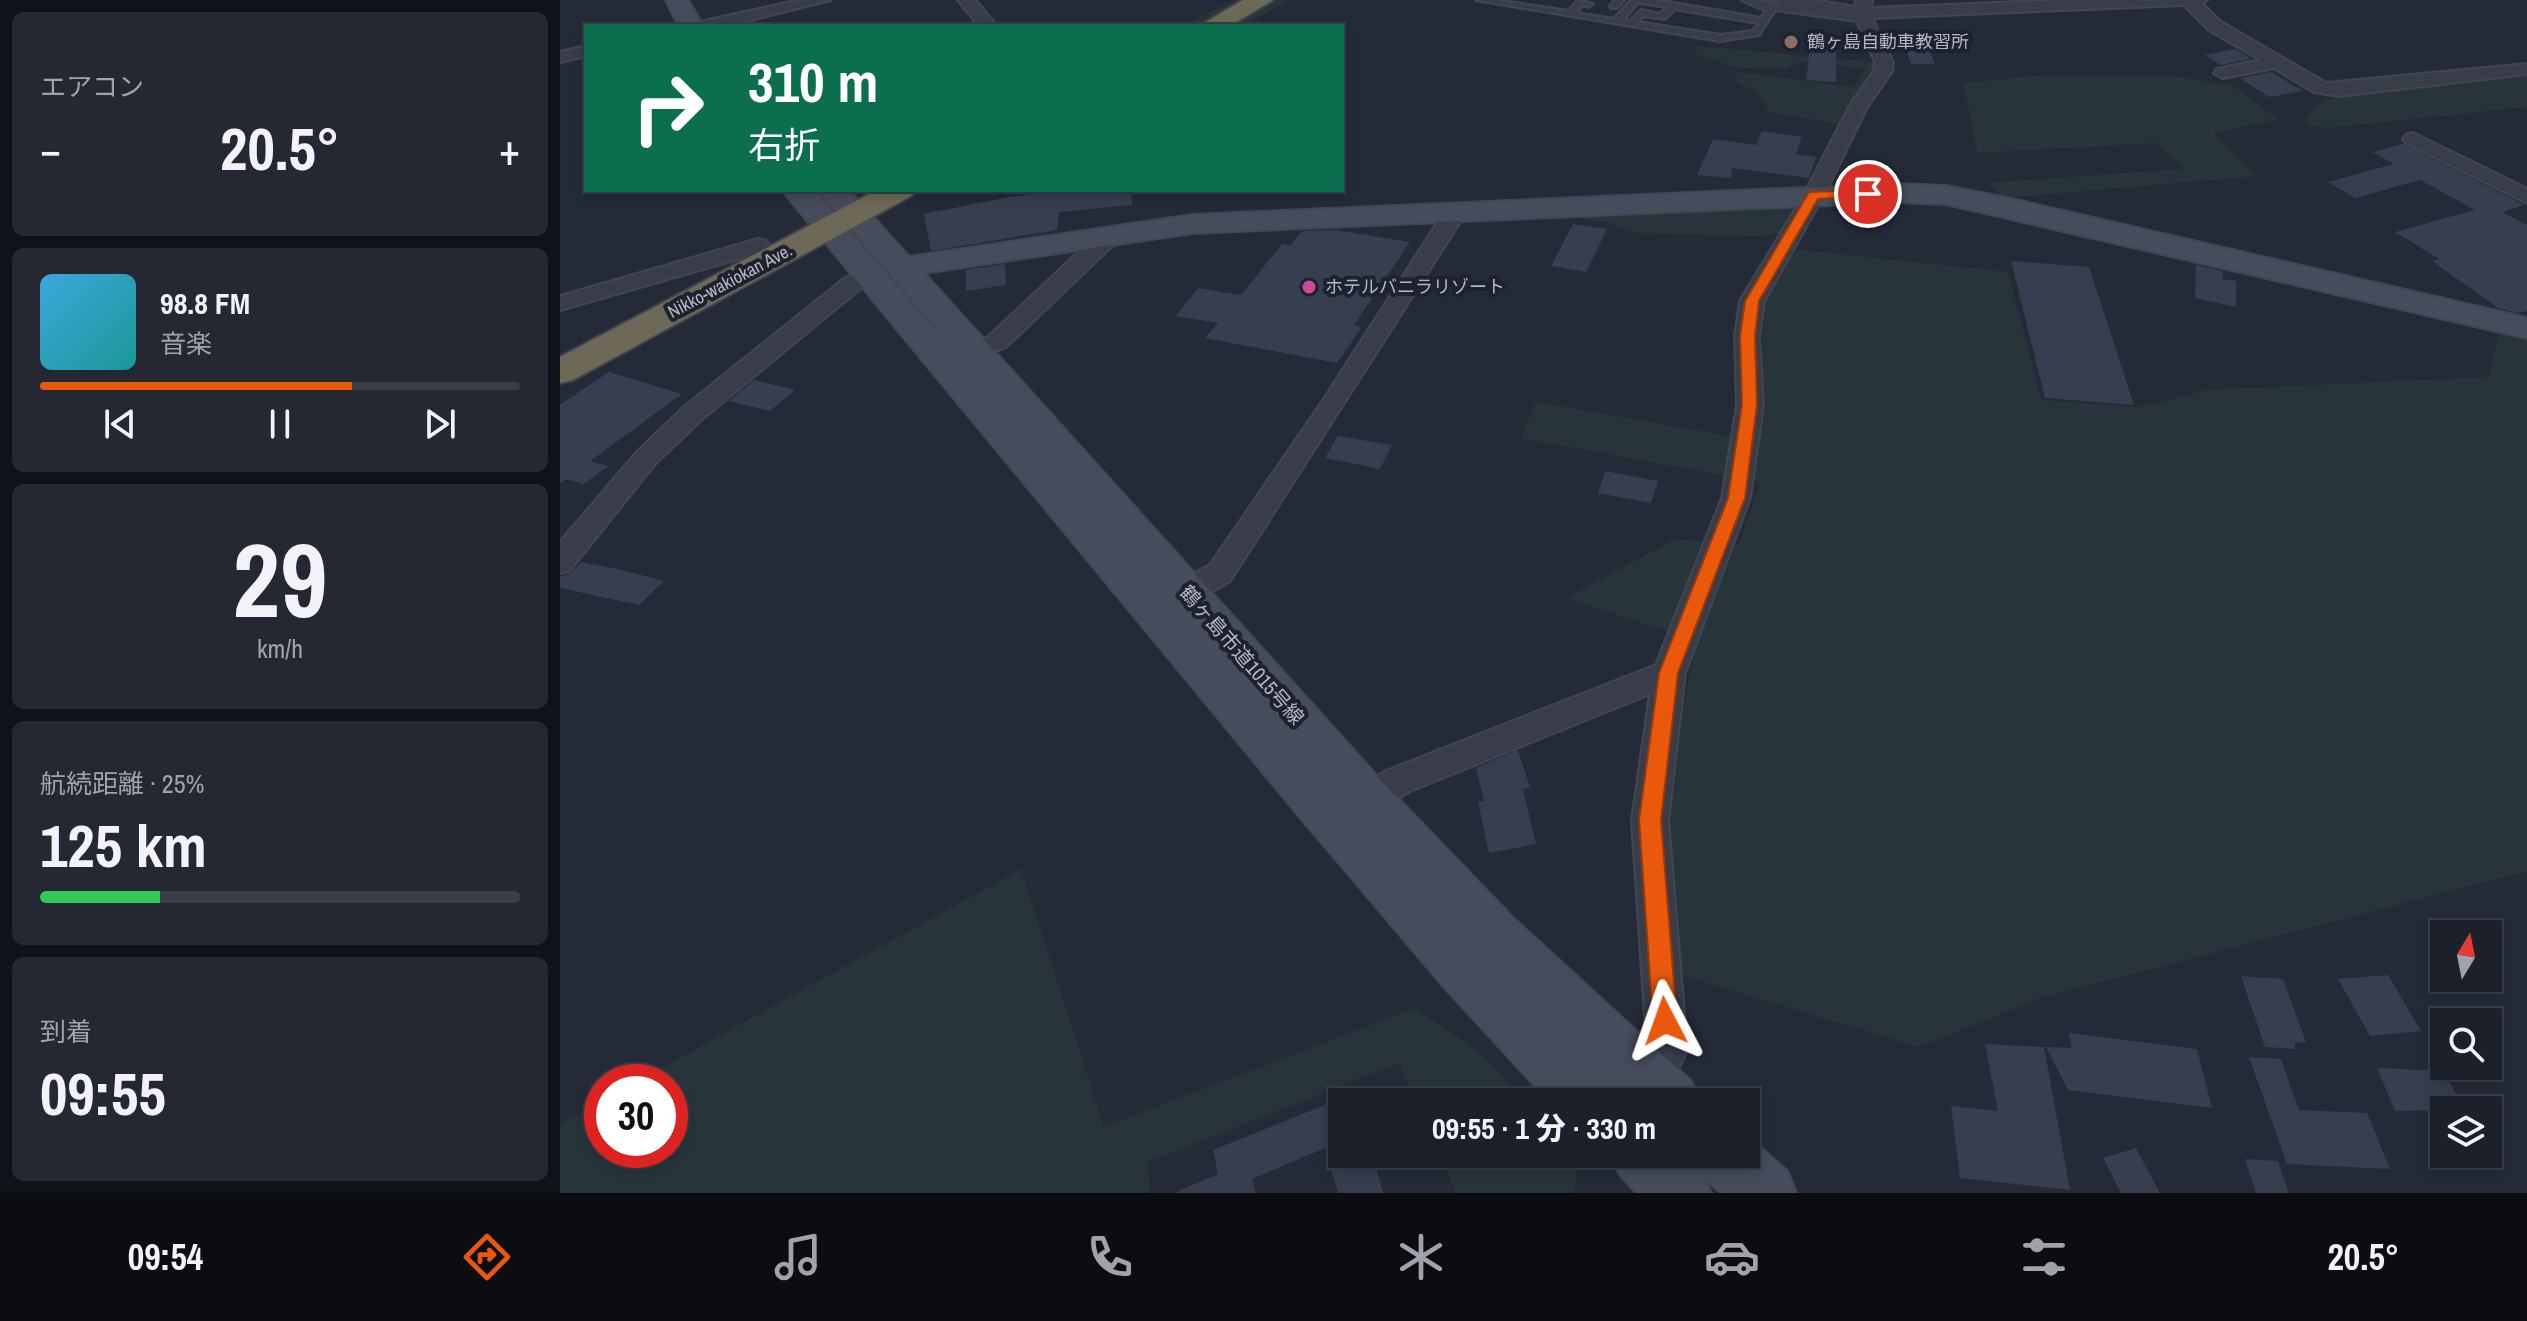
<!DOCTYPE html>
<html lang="ja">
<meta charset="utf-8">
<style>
:root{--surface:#1c202b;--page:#252833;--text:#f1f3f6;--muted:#a0a3a9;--line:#3a3e47;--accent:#ea580c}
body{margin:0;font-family:"Archivo Narrow","Noto Sans JP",sans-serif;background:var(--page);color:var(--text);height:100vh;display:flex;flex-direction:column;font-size:30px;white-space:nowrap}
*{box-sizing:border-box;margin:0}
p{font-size:26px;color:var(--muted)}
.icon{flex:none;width:44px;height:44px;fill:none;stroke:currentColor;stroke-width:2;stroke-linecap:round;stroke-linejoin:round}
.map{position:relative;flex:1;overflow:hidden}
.side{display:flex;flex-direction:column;gap:12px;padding:12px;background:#0f1218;width:560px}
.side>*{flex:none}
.banner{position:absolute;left:24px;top:24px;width:760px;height:168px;border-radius:0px;box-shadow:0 4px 12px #0003,0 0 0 2px var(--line);background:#0b6e4f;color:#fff;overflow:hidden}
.needle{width:52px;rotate:10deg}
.tools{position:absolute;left:1870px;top:920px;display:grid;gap:16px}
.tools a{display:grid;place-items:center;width:72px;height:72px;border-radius:0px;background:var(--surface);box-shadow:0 4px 12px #0003,0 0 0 2px var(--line);font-size:40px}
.speed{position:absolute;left:24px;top:1064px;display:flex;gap:16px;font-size:40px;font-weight:700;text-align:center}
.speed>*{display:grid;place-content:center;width:104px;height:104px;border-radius:50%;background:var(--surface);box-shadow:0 4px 12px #0003,0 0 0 2px var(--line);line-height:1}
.speed .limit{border:12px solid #d22;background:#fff;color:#111}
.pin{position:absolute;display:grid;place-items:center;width:68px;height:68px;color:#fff;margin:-34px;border:4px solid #fff;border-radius:50%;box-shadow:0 2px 8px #0007}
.me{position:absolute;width:88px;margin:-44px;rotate:356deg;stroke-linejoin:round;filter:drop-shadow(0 0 6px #0008)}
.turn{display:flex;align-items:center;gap:28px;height:168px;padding:0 32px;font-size:36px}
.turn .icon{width:104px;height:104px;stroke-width:2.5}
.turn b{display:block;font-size:56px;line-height:68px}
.big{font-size:60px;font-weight:800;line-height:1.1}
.side .tile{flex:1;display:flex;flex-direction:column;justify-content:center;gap:12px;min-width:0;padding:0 28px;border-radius:12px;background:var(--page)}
.side .dial{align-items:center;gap:0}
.dial b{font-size:104px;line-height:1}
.song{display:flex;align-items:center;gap:24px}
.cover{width:96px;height:96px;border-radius:12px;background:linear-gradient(135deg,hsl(200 70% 55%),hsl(180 70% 35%))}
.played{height:8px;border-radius:4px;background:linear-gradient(90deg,var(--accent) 65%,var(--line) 65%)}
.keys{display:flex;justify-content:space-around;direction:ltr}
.heat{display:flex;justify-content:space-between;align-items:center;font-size:44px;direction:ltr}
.charge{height:12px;border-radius:6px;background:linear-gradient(90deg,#34c759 25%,var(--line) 0)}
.trip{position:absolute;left:768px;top:1088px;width:432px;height:80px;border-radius:0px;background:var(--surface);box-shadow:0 4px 12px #0003,0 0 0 2px var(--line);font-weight:800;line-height:80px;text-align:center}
.dock{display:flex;height:128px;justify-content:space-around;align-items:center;background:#0b0d11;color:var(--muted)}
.dock .icon{width:56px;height:56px}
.dock .active{color:var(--accent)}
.dock b{font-size:36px;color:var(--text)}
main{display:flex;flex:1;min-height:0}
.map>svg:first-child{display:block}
.green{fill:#27353a}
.building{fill:#373e4f}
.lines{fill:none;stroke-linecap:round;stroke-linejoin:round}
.lane-casing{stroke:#414652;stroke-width:4}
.street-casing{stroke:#414652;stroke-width:4}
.secondary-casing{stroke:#414652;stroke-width:4}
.highway-casing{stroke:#404551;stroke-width:4}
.lane{fill:#383d49;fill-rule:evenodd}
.street{fill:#383d49;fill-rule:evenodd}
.secondary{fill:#474c5c;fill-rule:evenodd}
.highway{fill:#6e6856;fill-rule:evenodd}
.route{fill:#ea580c;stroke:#983908;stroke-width:2}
.education-dot{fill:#8d6e63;stroke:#1d222e;stroke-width:3}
.hotel-dot{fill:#d1479c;stroke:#1d222e;stroke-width:3}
.labels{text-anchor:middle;stroke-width:8;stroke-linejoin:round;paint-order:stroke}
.far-poi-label{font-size:18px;fill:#b4b8c5;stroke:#1d222e;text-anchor:start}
.far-street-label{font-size:18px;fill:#b4b8c5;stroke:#1d222e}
.street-label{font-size:20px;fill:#b4b8c5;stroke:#1d222e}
</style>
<main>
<section class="side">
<div class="tile"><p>エアコン</p>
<div class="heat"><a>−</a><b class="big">20.5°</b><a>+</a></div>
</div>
<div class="tile">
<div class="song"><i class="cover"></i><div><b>98.8 FM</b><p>音楽</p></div></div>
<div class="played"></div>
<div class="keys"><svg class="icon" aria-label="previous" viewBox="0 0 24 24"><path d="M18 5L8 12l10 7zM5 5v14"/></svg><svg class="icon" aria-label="pause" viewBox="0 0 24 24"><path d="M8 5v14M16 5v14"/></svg><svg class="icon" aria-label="next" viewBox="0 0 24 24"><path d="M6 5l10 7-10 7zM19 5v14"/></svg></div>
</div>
<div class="tile dial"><b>29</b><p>km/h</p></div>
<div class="tile"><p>航続距離 · 25%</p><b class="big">125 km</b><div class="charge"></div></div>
<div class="tile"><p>到着</p><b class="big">09:55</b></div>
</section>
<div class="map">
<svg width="1967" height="1193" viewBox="0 0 1967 1193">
<rect width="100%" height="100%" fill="#252a39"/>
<g class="green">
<path d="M 673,0 L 729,0 L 685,26 L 623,26 Z"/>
<path d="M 1138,46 L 1316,62 L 1285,125 L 1209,112 L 1198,93 L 1175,81 L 1177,72 L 1294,87 L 1306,68 L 1238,62 L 1226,69 L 1200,69 L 1171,66 L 1134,53 Z"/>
<path d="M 1967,67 L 1967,107 L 1767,128 L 1744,124 L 1755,106 L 1783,94 Z"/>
<path d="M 1483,75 L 1606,75 L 1673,86 L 1718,119 L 1654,133 L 1697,176 L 1443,198 L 1428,183 L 1624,169 L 1596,143 L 1417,153 L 1404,83 Z"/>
<path d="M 1237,201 L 1236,218 L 1228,232 L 1196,236 L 1076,233 L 1044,222 L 1020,218 L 1013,211 Z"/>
<path d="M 1231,249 L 1448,272 L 1481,400 L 1581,407 L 1647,390 L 1929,377 L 1939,333 L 1967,339 L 1967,871 L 1480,998 L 1359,1047 L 1121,975 L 1101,819 L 1136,641 L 1006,598 L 1115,539 L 1179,545 L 1200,482 L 961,438 L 976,402 L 1180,438 L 1201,382 L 1203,305 Z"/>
<path d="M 461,869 L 544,1127 L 855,1008 L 923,1055 L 966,1102 L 856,1102 L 839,1063 L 588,1162 L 590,1193 L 0,1193 L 0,1124 L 42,1101 L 42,1150 L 110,1150 L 110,1082 L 76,1082 Z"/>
<path d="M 879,1154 L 1013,1154 L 1018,1159 L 1014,1193 L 896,1193 Z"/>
</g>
<g class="building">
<path d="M 1339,31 L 1362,31 L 1375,64 L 1351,64 Z"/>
<path d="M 1250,48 L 1276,50 L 1276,82 L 1246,80 Z"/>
<path d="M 1676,49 L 1691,59 L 1661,65 L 1645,55 Z"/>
<path d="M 1711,72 L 1743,91 L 1709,97 L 1680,78 Z"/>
<path d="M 1202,131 L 1242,137 L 1236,154 L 1256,157 L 1249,178 L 1172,168 L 1171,178 L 1137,175 L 1153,139 L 1196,145 Z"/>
<path d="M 1843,144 L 1964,205 L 1942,212 L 1967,225 L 1967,311 L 1957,313 L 1938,308 L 1872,261 L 1879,259 L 1835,232 L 1915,210 L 1860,180 L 1795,198 L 1768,182 L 1834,164 L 1812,152 Z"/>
<path d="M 510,190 L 571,190 L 572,205 L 499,212 L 497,230 L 371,251 L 364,214 L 449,197 Z"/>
<path d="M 1013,224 L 1047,229 L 1026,272 L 991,266 Z"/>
<path d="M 776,230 L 850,242 L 794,325 L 802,327 L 777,363 L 645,338 L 658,323 L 616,316 L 638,288 L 681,295 L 722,244 L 731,245 L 742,231 Z"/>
<path d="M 1451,261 L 1529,267 L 1574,405 L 1485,398 Z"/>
<path d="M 445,264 L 446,285 L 406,291 L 406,270 Z"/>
<path d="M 1636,265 L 1663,271 L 1663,279 L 1676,281 L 1676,307 L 1635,298 Z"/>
<path d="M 49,372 L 122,394 L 30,461 L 48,466 L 24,484 L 6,479 L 0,483 L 0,405 Z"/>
<path d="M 194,380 L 235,390 L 210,411 L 169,401 Z"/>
<path d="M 778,436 L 832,445 L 820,469 L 765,458 Z"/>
<path d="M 1045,471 L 1098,481 L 1091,503 L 1038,493 Z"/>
<path d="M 21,562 L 62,570 L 104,581 L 79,605 L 0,588 L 0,577 L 12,572 Z"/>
<path d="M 958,750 L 970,788 L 963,789 L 976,844 L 929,853 L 918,802 L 924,801 L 916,768 Z"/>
<path d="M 1828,975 L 1861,1031 L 1810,1036 L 1778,979 Z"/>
<path d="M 1681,976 L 1723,979 L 1746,1042 L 1735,1043 L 1735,1049 L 1705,1047 Z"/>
<path d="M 1509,1033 L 1637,1049 L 1652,1108 L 1508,1090 L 1486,1047 L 1512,1048 Z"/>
<path d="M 1425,1044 L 1484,1047 L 1510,1190 L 1400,1178 L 1391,1106 L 1438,1111 Z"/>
<path d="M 1689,1057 L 1721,1059 L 1739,1110 L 1807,1113 L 1830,1169 L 1727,1164 Z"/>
<path d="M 1817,1068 L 1885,1071 L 1903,1110 L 1835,1111 Z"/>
<path d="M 782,1098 L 782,1154 L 812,1154 L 823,1193 L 778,1193 L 765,1148 L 692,1179 L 696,1193 L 614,1193 L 658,1174 L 653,1150 Z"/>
<path d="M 1576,1148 L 1600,1193 L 1561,1193 L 1543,1158 Z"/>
<path d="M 1685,1159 L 1718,1161 L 1729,1193 L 1696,1193 Z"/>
</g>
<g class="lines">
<g class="lane-casing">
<g id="lane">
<path d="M 916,0 L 937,0 L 1008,11 L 1018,0 L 1033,4 L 1029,7 L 1023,5 L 1016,13 L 1054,19 L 1071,0 L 1096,0 L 1201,18 L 1206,11 L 1182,0 L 1197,0 L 1309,19 L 1305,22 L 1215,10 L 1199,35 L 1160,41 ZM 1079,2 L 1080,3 L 1107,7 L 1100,14 L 1081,10 L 1070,21 L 1063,20 ZM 1115,9 L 1198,23 L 1193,31 L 1160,35 L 1078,22 L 1083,16 L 1105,19 Z"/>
<path d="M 1055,0 L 1064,0 L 1057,8 L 1051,8 L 1050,6 Z"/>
</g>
</g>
<g class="street-casing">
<g id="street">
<path d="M 240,0 L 271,0 L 167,26 L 135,26 L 144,21 Z"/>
<path d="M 398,0 L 415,0 L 437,26 L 419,26 Z"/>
<path d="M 1216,0 L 1254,0 L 1295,7 L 1296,0 L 1312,0 L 1311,8 L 1510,0 L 1647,0 L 1642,4 L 1661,22 L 1766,83 L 1967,64 L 1967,74 L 1779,96 L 1754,92 L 1714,68 L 1663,78 L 1654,73 L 1657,69 L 1701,60 L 1649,30 L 1624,5 L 1312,18 L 1333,62 L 1332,71 L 1307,107 L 1264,195 L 1204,301 L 1199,336 L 1203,405 L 1190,498 L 1125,673 L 1108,820 L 1127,1050 L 1105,1097 L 1089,1102 L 1075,1097 L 1069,1082 L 1087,1047 L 1072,820 L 1090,694 L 850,791 L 808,815 L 796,811 L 791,800 L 796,789 L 826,771 L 1096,665 L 1162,498 L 1177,405 L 1175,336 L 1180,301 L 1244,195 L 1289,107 L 1314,71 L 1315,62 L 1295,17 L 1224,5 Z"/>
<path d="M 26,46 L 26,56 L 0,62 L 0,52 Z"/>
<path d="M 1853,133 L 1967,189 L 1967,203 L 1846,143 L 1843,139 L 1846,135 Z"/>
<path d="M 896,205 L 907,211 L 670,581 C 653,590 636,605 616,599 L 612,591 L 616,583 L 650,565 L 762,402 L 885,211 Z"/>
<path d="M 548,230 L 556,232 L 559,237 L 556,242 L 446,347 L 415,358 L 406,356 L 403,351 L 406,346 L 428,337 L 540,232 Z"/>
<path d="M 198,239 L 206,241 L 209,246 L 206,251 L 0,310 L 0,296 Z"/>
<path d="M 310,267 L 321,274 L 301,288 L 142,419 L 95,464 L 10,570 L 0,573 L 0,542 L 77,452 L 124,407 L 285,278 Z"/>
</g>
</g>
<g class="secondary-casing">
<g id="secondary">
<path d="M 106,0 L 128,0 L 143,26 L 119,26 Z"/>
<path d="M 1335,184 L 1386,186 L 1447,198 L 1967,318 L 1967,338 L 1386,204 L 1335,202 L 632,233 L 364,273 L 825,785 L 951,916 L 1131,1081 L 1139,1102 L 1068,1102 L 1053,1087 L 1059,1102 L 990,1102 L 885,988 L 739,816 L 222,190 L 253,190 L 466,434 L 258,190 L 289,190 L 349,257 L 632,215 Z"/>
<path d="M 1186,1135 L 1227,1171 L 1236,1193 L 1161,1193 L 1144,1177 L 1151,1193 L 1077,1193 L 1060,1175 L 1051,1154 L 1124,1154 L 1139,1169 L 1133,1154 L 1186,1154 Z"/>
</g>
</g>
<g class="highway-casing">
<g id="highway">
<path d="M 683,0 L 713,0 L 670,26 L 639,26 Z"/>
<path d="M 317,190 L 355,190 L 351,196 L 13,380 L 0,383 L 0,357 Z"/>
</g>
</g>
<use href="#lane" class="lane"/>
<use href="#street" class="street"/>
<use href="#secondary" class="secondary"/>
<use href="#highway" class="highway"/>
</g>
<path class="route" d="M 1308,190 L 1315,194 L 1313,196 L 1258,199 L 1199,301 L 1195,336 L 1197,405 L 1185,498 L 1118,673 L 1101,820 L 1117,1021 L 1114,1029 L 1105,1033 L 1097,1029 L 1093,1021 L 1079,820 L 1099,673 L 1168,498 L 1182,405 L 1180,336 L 1185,301 L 1249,192 Z"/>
<circle class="education-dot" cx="1231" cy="42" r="8"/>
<circle class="hotel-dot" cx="749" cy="287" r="8"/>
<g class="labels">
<g class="far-poi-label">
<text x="1247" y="48">鶴ヶ島自動車教習所</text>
<text x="765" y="293">ホテルバニラリゾート</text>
</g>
<g class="far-street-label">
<text transform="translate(170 281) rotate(-28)" y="6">Nikko-wakiokan Ave.</text>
</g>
<g class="street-label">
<text transform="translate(682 655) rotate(49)" y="7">鶴ヶ島市道1015号線</text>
</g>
</g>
</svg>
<div class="tools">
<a><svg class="needle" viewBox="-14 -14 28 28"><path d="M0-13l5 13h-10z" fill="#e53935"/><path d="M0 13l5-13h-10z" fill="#a0a3a9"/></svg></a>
<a><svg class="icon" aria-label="search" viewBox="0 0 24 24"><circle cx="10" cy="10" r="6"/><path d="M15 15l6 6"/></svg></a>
<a><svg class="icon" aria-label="layers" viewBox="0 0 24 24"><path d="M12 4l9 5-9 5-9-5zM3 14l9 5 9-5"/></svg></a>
</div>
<div class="speed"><div class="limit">30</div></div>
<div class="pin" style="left:1308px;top:194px;background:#d93025"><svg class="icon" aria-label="arrive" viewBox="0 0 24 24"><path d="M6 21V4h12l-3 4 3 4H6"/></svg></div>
<svg class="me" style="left:1105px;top:1021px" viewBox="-20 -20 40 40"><path d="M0-17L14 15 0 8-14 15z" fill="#ea580c" stroke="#fff" stroke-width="4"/></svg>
<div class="trip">09:55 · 1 分 · 330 m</div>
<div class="banner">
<div class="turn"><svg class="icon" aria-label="right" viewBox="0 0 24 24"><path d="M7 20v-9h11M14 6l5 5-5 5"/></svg><div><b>310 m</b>右折</div></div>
</div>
</div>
</main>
<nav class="dock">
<b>09:54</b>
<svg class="icon active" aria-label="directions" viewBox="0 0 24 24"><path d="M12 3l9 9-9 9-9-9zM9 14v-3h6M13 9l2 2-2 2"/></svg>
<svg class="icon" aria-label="music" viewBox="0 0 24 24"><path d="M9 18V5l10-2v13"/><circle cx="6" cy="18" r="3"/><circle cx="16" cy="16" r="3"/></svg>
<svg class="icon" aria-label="phone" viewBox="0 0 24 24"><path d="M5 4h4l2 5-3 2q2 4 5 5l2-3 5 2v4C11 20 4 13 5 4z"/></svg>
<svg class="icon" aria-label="climate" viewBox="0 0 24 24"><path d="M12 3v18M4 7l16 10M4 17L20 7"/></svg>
<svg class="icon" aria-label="car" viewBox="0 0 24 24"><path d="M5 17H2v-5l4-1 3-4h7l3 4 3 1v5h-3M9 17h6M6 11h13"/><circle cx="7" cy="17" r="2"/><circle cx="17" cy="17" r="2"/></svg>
<svg class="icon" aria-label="filters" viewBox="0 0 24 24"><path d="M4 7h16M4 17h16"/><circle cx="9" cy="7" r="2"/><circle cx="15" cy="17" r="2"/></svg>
<b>20.5°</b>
</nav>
